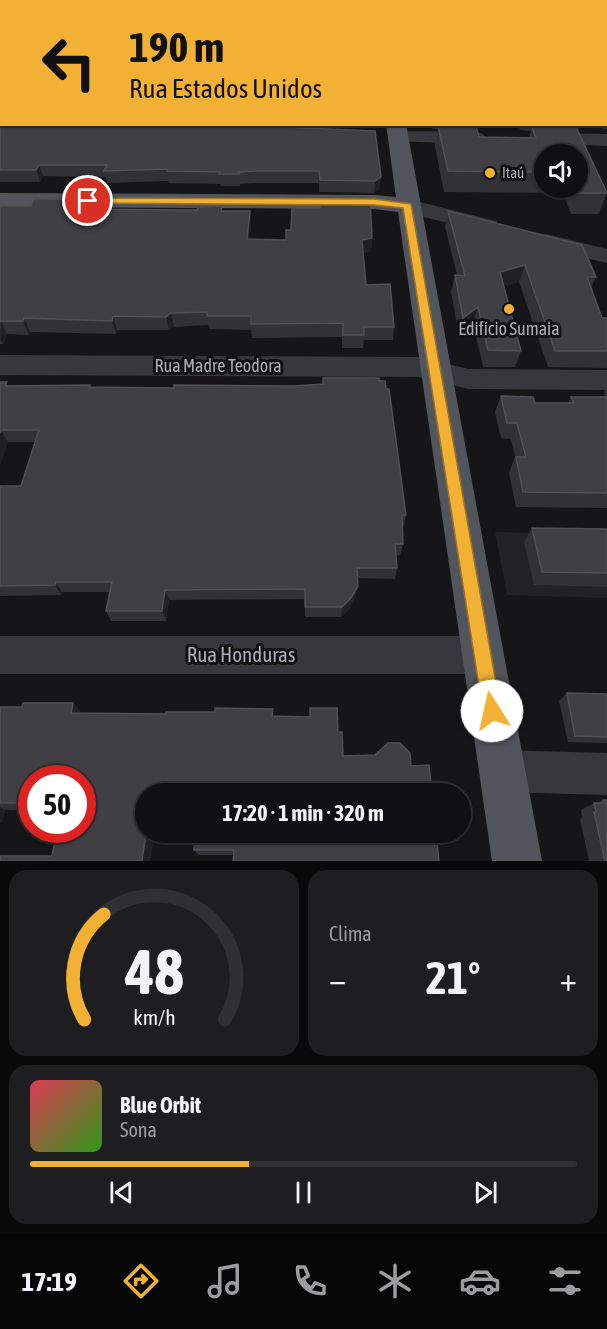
<!DOCTYPE html>
<html lang="pt">
<meta charset="utf-8">
<style>
:root{--surface:#101012;--page:#1e1e20;--text:#f1f3f6;--muted:#9c9d9f;--line:#303032;--accent:#f2b134}
body{margin:0;font-family:"Asap Condensed",sans-serif;background:var(--page);color:var(--text);height:100vh;display:flex;flex-direction:column;font-size:22px;white-space:nowrap}
*{box-sizing:border-box;margin:0}
p{font-size:20px;color:var(--muted)}
.icon{flex:none;width:33px;height:33px;fill:none;stroke:currentColor;stroke-width:2;stroke-linecap:round;stroke-linejoin:round}
.map{position:relative;height:861px;overflow:hidden}
.sheet{display:flex;flex-direction:column;gap:9px;padding:9px;background:#09090a;flex:1}
.sheet>*{flex:none}
.hud{position:absolute;left:0px;top:0px;width:608px;height:126px;box-shadow:0 2px 4px #0004,0 0 0 2px var(--line);background:#f2b134;color:#111;overflow:hidden}
.controls{position:absolute;left:534px;top:144px;display:grid;gap:12px}
.controls a{display:grid;place-items:center;width:54px;height:54px;border-radius:50%;background:var(--surface);box-shadow:0 2px 4px #0004,0 0 0 2px var(--line);font-size:30px}
.speed{position:absolute;left:18px;top:765px;display:flex;gap:12px;font-size:30px;font-weight:700;text-align:center}
.speed>*{display:grid;place-content:center;width:78px;height:78px;border-radius:50%;background:var(--surface);box-shadow:0 2px 4px #0004,0 0 0 2px var(--line);line-height:1}
.speed .limit{border:9px solid #d22;background:#fff;color:#111}
.pin{position:absolute;display:grid;place-items:center;width:51px;height:51px;color:#fff;margin:-26px;border:3px solid #fff;border-radius:50%;box-shadow:0 2px 6px #0007}
.me{position:absolute;width:66px;margin:-33px;rotate:350deg;stroke-linejoin:round;filter:drop-shadow(0 0 4px #0008)}
.turn{display:flex;align-items:center;gap:21px;height:126px;padding:0 30px;font-size:27px}
.turn .icon{width:78px;height:78px;stroke-width:2.5}
.turn b{display:block;font-size:42px;line-height:51px}
.big{font-size:45px;font-weight:700;line-height:1.1}
.sheet .card{flex:1;display:flex;flex-direction:column;justify-content:center;gap:9px;min-width:0;padding:0 21px;border-radius:18px;background:var(--page)}
.sheet .dial{align-items:center;gap:0}
.dial svg{height:156px;overflow:visible;fill:none;stroke:var(--line);stroke-width:7;stroke-linecap:round;text-anchor:middle}
.dial text{fill:var(--text);stroke:none}
.song{display:flex;align-items:center;gap:18px}
.cover{width:72px;height:72px;border-radius:9px;background:linear-gradient(135deg,hsl(350 70% 55%),hsl(110 70% 35%))}
.played{height:6px;border-radius:3px;background:linear-gradient(90deg,var(--accent) 40%,var(--line) 40%)}
.keys{display:flex;justify-content:space-around;direction:ltr}
.heat{display:flex;justify-content:space-between;align-items:center;font-size:33px;direction:ltr}
.sheet .tiles{flex:1;display:grid;gap:9px;grid-template-columns:1fr 1fr}
.card:last-child{grid-column:span 2}
.trip{position:absolute;left:135px;top:783px;width:336px;height:60px;border-radius:30px;background:var(--surface);box-shadow:0 2px 4px #0004,0 0 0 2px var(--line);font-weight:700;line-height:60px;text-align:center}
.tab-bar{display:flex;height:96px;justify-content:space-around;align-items:center;background:#060607;color:var(--muted)}
.tab-bar .icon{width:42px;height:42px}
.tab-bar .current{color:var(--accent)}
.tab-bar b{font-size:27px;color:var(--text)}
.map>svg:first-child{display:block}
.built{fill:#222225}
.lines{fill:none;stroke-linecap:round;stroke-linejoin:round}
.minor{fill:#37383d;fill-rule:evenodd}
.major{fill:#53555c;fill-rule:evenodd}
.wall{fill:#323236;fill-rule:evenodd}
.shaded-wall{fill:#212124}
.building{fill:#3f3f44;stroke:#4f5156;stroke-width:1.5}
.route{fill:#f2b134;stroke:#9d7322;stroke-width:1.5}
.poi-dot{fill:#f2b134;stroke:#111113;stroke-width:2}
.labels{text-anchor:middle;stroke-width:6;stroke-linejoin:round;paint-order:stroke}
.far-poi-label{font-size:15px;fill:#a8adb8;stroke:#111113;text-anchor:start}
.poi-label{font-size:18px;fill:#a8adb8;stroke:#111113}
.street-label{font-size:18px;fill:#a8adb8;stroke:#111113}
.near-street-label{font-size:21px;fill:#a8adb8;stroke:#111113}
</style>
<div class="map">
<svg width="607" height="861" viewBox="0 0 607 861">
<rect width="100%" height="100%" fill="#161618"/>
<path class="built" d="M 495,532 L 607,534 L 607,598 L 507,595 Z"/>
<g class="lines">
<g class="minor">
<path d="M 12,0 L 26,0 L 11,2 Z"/>
<path d="M 0,25 L 2,25 L 0,36 Z"/>
<rect x="0" y="68" width="2" height="10"/>
<path d="M 398,131 L 476,132 L 483,134 L 486,138 L 483,142 L 476,144 L 391,141 L 388,137 L 391,133 Z"/>
<path d="M 542,133 L 607,134 L 607,146 L 535,143 L 532,139 L 535,135 Z"/>
<path d="M 408,199 L 496,221 L 499,226 L 496,231 L 488,233 L 400,211 L 397,206 L 400,201 Z"/>
<path d="M 546,234 L 607,249 L 607,263 L 538,246 L 534,241 L 538,236 Z"/>
<path d="M 0,355 L 419,357 L 469,369 L 607,370 L 607,390 L 469,389 L 419,377 L 0,375 Z"/>
<path d="M 0,636 L 482,636 L 496,642 L 501,655 L 496,668 L 482,674 L 0,674 Z"/>
<path d="M 502,750 L 607,753 L 607,795 L 502,792 L 487,786 L 481,771 L 487,756 Z"/>
</g>
<g class="major">
<rect x="367" y="0" width="16" height="2"/>
<path d="M 386,124 L 406,124 L 542,861 L 492,861 L 398,212 L 374,209 L 0,207 L 0,193 L 374,195 L 396,197 Z"/>
</g>
</g>
<g class="wall">
<path d="M 393,0 L 607,0 L 607,78 L 606,78 L 606,2 L 393,1 Z"/>
<path d="M 2,43 L 2,63 L 0,63 L 0,45 Z"/>
<path d="M 606,82 L 607,82 L 607,129 L 601,129 L 599,124 L 606,124 Z"/>
<path d="M 0,87 L 381,177 L 379,189 L 374,193 L 319,192 L 319,183 L 255,183 L 240,184 L 240,186 L 221,186 L 220,184 L 169,183 L 168,181 L 107,183 L 106,177 L 43,176 L 40,182 L 0,182 Z"/>
<path d="M 324,124 L 359,124 L 359,126 Z"/>
<path d="M 431,124 L 469,124 L 469,126 L 479,137 L 529,138 L 531,131 L 520,130 L 518,124 L 564,124 L 563,127 L 607,192 L 599,214 L 571,214 L 563,193 L 444,192 L 435,146 L 438,129 L 432,129 ZM 544,154 L 578,154 L 578,188 L 544,188 Z"/>
<path d="M 320,198 L 372,238 L 371,251 L 363,253 L 366,285 L 394,327 L 393,340 L 364,340 L 363,348 L 342,348 L 342,337 L 252,338 L 251,330 L 209,329 L 208,325 L 174,327 L 169,330 L 117,330 L 116,334 L 30,332 L 29,335 L 7,334 L 3,344 L 0,344 L 0,206 L 74,209 L 188,210 L 222,206 L 222,211 L 250,211 L 251,225 L 249,240 L 286,240 L 291,230 L 320,208 Z"/>
<path d="M 448,211 L 596,277 L 591,288 L 602,318 L 607,318 L 607,368 L 548,367 L 519,282 L 504,286 L 521,351 L 515,367 L 483,367 L 473,323 L 459,335 L 451,292 L 455,275 L 457,275 L 445,227 Z"/>
<path d="M 379,381 L 386,389 L 406,515 L 404,526 L 402,526 L 403,544 L 400,555 L 396,555 L 397,568 L 395,579 L 357,578 L 356,596 L 350,608 L 341,617 L 305,617 L 305,599 L 169,600 L 166,621 L 111,621 L 106,611 L 109,592 L 62,592 L 61,595 L 0,596 L 0,486 L 21,486 L 35,442 L 8,442 L 0,464 L 0,382 L 9,386 L 90,385 L 90,387 L 174,388 L 295,386 Z"/>
<path d="M 607,386 L 607,508 L 516,507 L 509,473 L 515,457 L 511,439 L 501,438 L 495,412 L 501,396 L 535,403 L 568,403 L 571,397 L 605,397 L 604,392 Z"/>
<path d="M 532,528 L 607,529 L 607,587 L 534,585 L 524,542 Z"/>
<path d="M 567,693 L 607,694 L 607,743 L 568,742 L 559,701 Z"/>
<path d="M 73,703 L 82,713 L 310,717 L 310,708 L 338,732 L 343,756 L 411,766 L 436,832 L 233,855 L 198,855 L 194,850 L 195,839 L 153,839 L 150,861 L 0,861 L 52,856 L 63,841 L 82,778 L 32,778 L 32,810 L 5,810 L 2,822 L 0,822 L 0,707 L 22,707 Z"/>
<path d="M 603,800 L 607,800 L 607,861 L 589,861 L 580,819 L 582,818 L 581,810 L 594,803 L 597,803 Z"/>
</g>
<g class="shaded-wall">
<path d="M 0,0 L 6,0 L 5,2 L 2,2 L 2,7 L 0,9 Z"/>
<path d="M 39,165 L 43,176 L 40,182 L 36,170 Z"/>
<path d="M 381,177 L 379,189 L 374,193 L 375,181 Z"/>
<path d="M 71,199 L 75,212 L 67,209 Z"/>
<path d="M 250,211 L 251,225 L 248,253 L 247,239 Z"/>
<path d="M 372,238 L 371,251 L 361,253 L 362,240 Z"/>
<path d="M 525,265 L 519,282 L 496,289 L 500,272 Z"/>
<path d="M 478,307 L 473,323 L 459,335 L 463,318 Z"/>
<path d="M 171,313 L 174,327 L 169,330 L 166,317 Z"/>
<path d="M 113,316 L 117,330 L 116,334 L 112,321 Z"/>
<path d="M 24,318 L 30,332 L 29,335 L 23,321 Z"/>
<path d="M 1,321 L 7,334 L 3,344 L 0,339 Z"/>
<path d="M 1,430 L 8,442 L 0,464 L 0,433 Z"/>
<path d="M 56,582 L 62,592 L 61,595 L 55,585 Z"/>
<path d="M 358,586 L 356,596 L 350,608 L 341,617 L 342,607 Z"/>
<path d="M 165,590 L 169,600 L 166,621 L 162,611 Z"/>
<path d="M 73,703 L 82,713 L 71,713 Z"/>
<path d="M 0,807 L 5,810 L 2,822 L 0,821 Z"/>
<path d="M 146,833 L 153,839 L 150,861 L 142,861 Z"/>
</g>
<g class="building">
<path d="M 35,0 L 278,0 L 278,2 L 33,2 Z"/>
<rect x="316" y="0" width="41" height="2"/>
<path d="M 409,0 L 607,0 L 607,62 L 606,62 L 606,2 L 409,2 Z"/>
<path d="M 2,43 L 2,52 L 0,52 L 0,45 Z"/>
<path d="M 606,82 L 607,82 L 607,105 L 606,103 Z"/>
<path d="M 2,85 L 2,124 L 217,124 L 375,131 L 381,177 L 375,181 L 320,180 L 319,171 L 254,171 L 239,172 L 239,174 L 219,174 L 220,172 L 167,171 L 167,169 L 104,171 L 107,165 L 39,165 L 36,170 L 0,170 L 0,87 Z"/>
<path d="M 438,126 L 476,126 L 479,137 L 536,138 L 532,127 L 576,127 L 607,193 L 578,193 L 576,188 L 578,188 L 578,154 L 544,154 L 544,172 L 448,171 Z"/>
<path d="M 320,198 L 370,198 L 372,238 L 362,240 L 366,285 L 390,284 L 394,327 L 364,327 L 364,335 L 343,335 L 343,323 L 251,324 L 251,316 L 207,316 L 207,312 L 171,313 L 166,317 L 113,316 L 112,321 L 24,318 L 23,321 L 1,321 L 0,322 L 0,206 L 31,206 L 34,199 L 71,199 L 67,209 L 188,210 L 197,210 L 198,207 L 222,206 L 221,211 L 250,211 L 247,239 L 286,240 L 286,230 L 291,230 L 292,208 L 320,208 Z"/>
<path d="M 448,211 L 582,245 L 596,277 L 587,277 L 602,318 L 607,318 L 607,351 L 555,351 L 525,265 L 500,272 L 521,351 L 488,350 L 478,307 L 463,318 L 455,275 L 465,276 Z"/>
<path d="M 323,378 L 379,378 L 379,381 L 385,381 L 386,389 L 389,389 L 406,515 L 402,515 L 403,544 L 395,544 L 397,568 L 357,568 L 358,586 L 351,598 L 342,607 L 305,607 L 305,589 L 165,590 L 162,611 L 106,611 L 112,582 L 56,582 L 55,585 L 0,586 L 0,486 L 21,486 L 39,430 L 1,430 L 0,433 L 0,382 L 7,382 L 5,386 L 90,385 L 89,387 L 174,388 L 174,385 L 295,386 L 323,384 Z"/>
<path d="M 501,396 L 533,397 L 535,403 L 574,403 L 571,397 L 607,397 L 607,493 L 523,492 L 516,457 L 526,457 L 517,423 L 507,423 Z"/>
<path d="M 532,528 L 607,529 L 607,573 L 542,572 Z"/>
<path d="M 567,693 L 607,694 L 607,737 L 575,736 Z"/>
<path d="M 23,703 L 73,703 L 71,713 L 166,714 L 166,712 L 215,712 L 215,708 L 273,709 L 272,716 L 310,717 L 310,708 L 337,708 L 338,732 L 342,732 L 343,756 L 375,755 L 388,743 L 400,743 L 410,753 L 411,766 L 429,765 L 432,794 L 146,794 L 146,832 L 436,832 L 439,861 L 233,861 L 234,850 L 194,850 L 195,834 L 146,833 L 142,861 L 0,861 L 0,856 L 52,856 L 55,841 L 63,841 L 66,830 L 82,830 L 82,778 L 32,778 L 32,803 L 0,803 L 0,707 L 22,707 Z"/>
<path d="M 603,800 L 607,800 L 607,861 L 605,861 L 594,812 L 596,812 L 594,803 L 604,803 Z"/>
</g>
<path class="route" d="M 84,198 L 374,199 L 411,204 L 501,711 L 498,717 L 492,720 L 486,717 L 483,711 L 403,208 L 374,205 L 88,203 L 83,201 Z"/>
<g class="poi-dot">
<circle cx="490" cy="173" r="6"/>
<circle cx="509" cy="309" r="6"/>
</g>
<g class="labels">
<g class="far-poi-label">
<text x="502" y="178">Itaú</text>
</g>
<g class="poi-label">
<text x="509" y="335">Edifício Sumaia</text>
</g>
<g class="street-label">
<text x="218" y="372">Rua Madre Teodora</text>
</g>
<g class="near-street-label">
<text x="241" y="662">Rua Honduras</text>
</g>
</g>
</svg>
<div class="controls">
<a><svg class="icon" aria-label="sound" viewBox="0 0 24 24"><path d="M4 9h4l5-4v14l-5-4H4zM17 9q2 3 0 6"/></svg></a>
</div>
<div class="speed"><div class="limit">50</div></div>
<div class="pin" style="left:88px;top:201px;background:#d93025"><svg class="icon" aria-label="arrive" viewBox="0 0 24 24"><path d="M6 21V4h12l-3 4 3 4H6"/></svg></div>
<svg class="me" style="left:492px;top:711px" viewBox="-20 -20 40 40"><circle r="19" fill="#fff"/><path d="M0-13L10 11 0 6-10 11z" fill="#f2b134"/></svg>
<div class="trip">17:20 · 1 min · 320 m</div>
<div class="hud">
<div class="turn"><svg class="icon" aria-label="left" viewBox="0 0 24 24"><path d="M17 20v-9H6M10 6l-5 5 5 5"/></svg><div><b>190 m</b>Rua Estados Unidos</div></div>
</div>
</div>
<section class="sheet">
<div class="tiles">
<div class="card dial"><svg viewBox="0 0 100 80">
<path d="M14 69A42 42 0 1 1 86 69"/>
<path d="M14 69A42 42 0 0 1 24 15" stroke="#f2b134"/>
<text x="50" y="56" font-size="32" font-weight="700">48</text>
<text x="50" y="72" font-size="11">km/h</text>
</svg></div>
<div class="card"><p>Clima</p>
<div class="heat"><a>−</a><b class="big">21°</b><a>+</a></div>
</div>
<div class="card">
<div class="song"><i class="cover"></i><div><b>Blue Orbit</b><p>Sona</p></div></div>
<div class="played"></div>
<div class="keys"><svg class="icon" aria-label="previous" viewBox="0 0 24 24"><path d="M18 5L8 12l10 7zM5 5v14"/></svg><svg class="icon" aria-label="pause" viewBox="0 0 24 24"><path d="M8 5v14M16 5v14"/></svg><svg class="icon" aria-label="next" viewBox="0 0 24 24"><path d="M6 5l10 7-10 7zM19 5v14"/></svg></div>
</div>
</div>
</section>
<nav class="tab-bar">
<b>17:19</b>
<svg class="icon current" aria-label="directions" viewBox="0 0 24 24"><path d="M12 3l9 9-9 9-9-9zM9 14v-3h6M13 9l2 2-2 2"/></svg>
<svg class="icon" aria-label="music" viewBox="0 0 24 24"><path d="M9 18V5l10-2v13"/><circle cx="6" cy="18" r="3"/><circle cx="16" cy="16" r="3"/></svg>
<svg class="icon" aria-label="phone" viewBox="0 0 24 24"><path d="M5 4h4l2 5-3 2q2 4 5 5l2-3 5 2v4C11 20 4 13 5 4z"/></svg>
<svg class="icon" aria-label="climate" viewBox="0 0 24 24"><path d="M12 3v18M4 7l16 10M4 17L20 7"/></svg>
<svg class="icon" aria-label="car" viewBox="0 0 24 24"><path d="M5 17H2v-5l4-1 3-4h7l3 4 3 1v5h-3M9 17h6M6 11h13"/><circle cx="7" cy="17" r="2"/><circle cx="17" cy="17" r="2"/></svg>
<svg class="icon" aria-label="filters" viewBox="0 0 24 24"><path d="M4 7h16M4 17h16"/><circle cx="9" cy="7" r="2"/><circle cx="15" cy="17" r="2"/></svg>
</nav>
